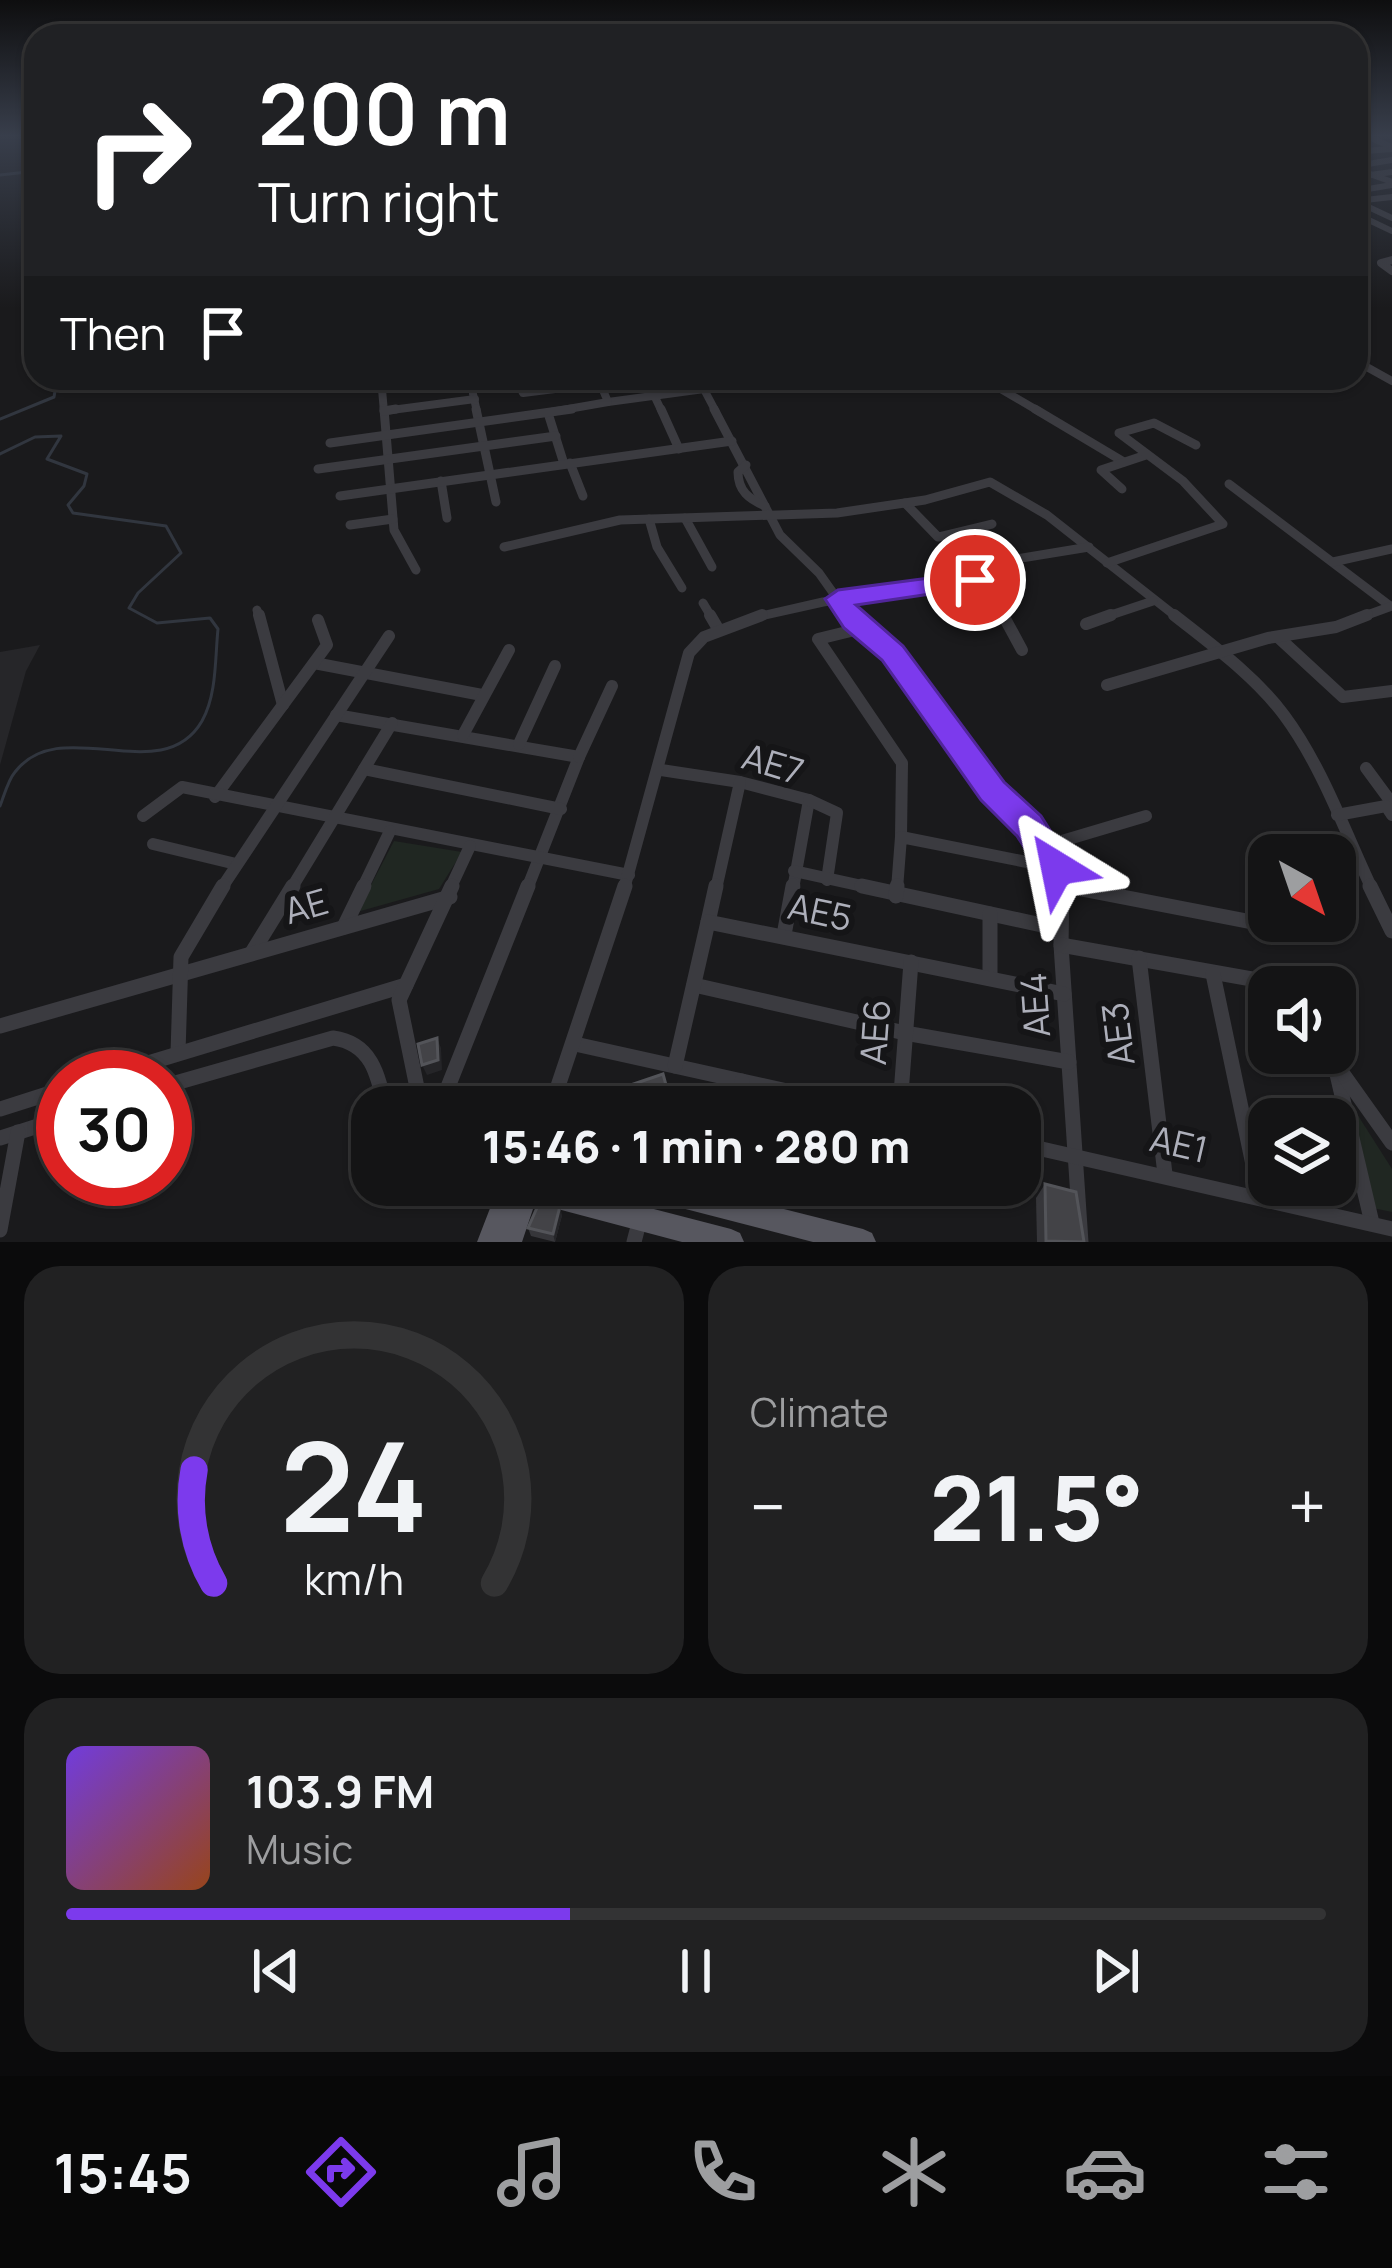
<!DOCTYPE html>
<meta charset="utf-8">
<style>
:root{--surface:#141415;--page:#212122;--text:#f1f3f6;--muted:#9d9ea0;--line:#333334;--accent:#7c3aed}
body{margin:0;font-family:Manrope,sans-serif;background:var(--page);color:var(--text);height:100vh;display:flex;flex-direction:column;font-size:45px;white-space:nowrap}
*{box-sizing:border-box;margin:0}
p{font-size:39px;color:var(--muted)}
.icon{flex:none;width:66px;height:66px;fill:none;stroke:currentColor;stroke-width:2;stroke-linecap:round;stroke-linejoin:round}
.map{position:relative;height:1242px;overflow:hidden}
.panel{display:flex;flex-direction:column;gap:24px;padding:24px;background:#0b0b0c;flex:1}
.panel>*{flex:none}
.hud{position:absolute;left:24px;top:24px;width:1344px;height:366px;border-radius:36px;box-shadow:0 3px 9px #0004,0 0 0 3px var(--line);background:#202124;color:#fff;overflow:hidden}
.needle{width:78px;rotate:140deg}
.fabs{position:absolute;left:1248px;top:834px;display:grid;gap:24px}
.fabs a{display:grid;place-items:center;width:108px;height:108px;border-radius:24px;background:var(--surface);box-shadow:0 3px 9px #0004,0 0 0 3px var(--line);font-size:60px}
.speed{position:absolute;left:36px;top:1050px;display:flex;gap:24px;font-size:60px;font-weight:700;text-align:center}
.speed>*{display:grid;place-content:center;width:156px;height:156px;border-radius:50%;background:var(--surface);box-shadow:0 3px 9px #0004,0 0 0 3px var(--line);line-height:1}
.speed .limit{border:18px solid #d22;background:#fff;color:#111}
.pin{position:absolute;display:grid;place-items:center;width:102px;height:102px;color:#fff;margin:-51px;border:6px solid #fff;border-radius:50%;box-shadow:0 3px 12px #0007}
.me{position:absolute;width:132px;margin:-66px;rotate:325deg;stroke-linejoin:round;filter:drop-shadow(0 0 9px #0008)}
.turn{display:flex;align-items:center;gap:42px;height:252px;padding:0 36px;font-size:54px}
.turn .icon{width:156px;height:156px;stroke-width:2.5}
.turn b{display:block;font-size:84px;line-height:102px}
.then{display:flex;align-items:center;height:114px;padding:0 36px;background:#0003;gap:24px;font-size:45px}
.big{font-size:90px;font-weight:800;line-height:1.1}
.panel .card{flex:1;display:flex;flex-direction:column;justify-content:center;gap:18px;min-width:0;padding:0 42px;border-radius:36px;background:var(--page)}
.panel .dial{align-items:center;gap:0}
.dial svg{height:312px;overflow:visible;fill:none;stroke:var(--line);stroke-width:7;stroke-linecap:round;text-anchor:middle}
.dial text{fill:var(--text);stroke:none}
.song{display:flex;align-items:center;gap:36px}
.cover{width:144px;height:144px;border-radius:18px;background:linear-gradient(135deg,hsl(260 70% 55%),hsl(20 70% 35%))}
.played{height:12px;border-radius:6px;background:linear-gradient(90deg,var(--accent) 40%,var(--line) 40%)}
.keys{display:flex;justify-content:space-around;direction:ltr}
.heat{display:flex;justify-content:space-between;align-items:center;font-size:66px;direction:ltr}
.panel .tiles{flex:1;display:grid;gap:24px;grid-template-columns:1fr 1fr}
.card:last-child{grid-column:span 2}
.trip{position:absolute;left:351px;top:1086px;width:690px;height:120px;border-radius:36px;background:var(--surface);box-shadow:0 3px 9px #0004,0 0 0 3px var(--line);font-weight:800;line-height:120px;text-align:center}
.menu{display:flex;height:192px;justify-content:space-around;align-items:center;background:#080808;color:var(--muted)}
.menu .icon{width:84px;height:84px}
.menu .current{color:var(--accent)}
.menu b{font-size:54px;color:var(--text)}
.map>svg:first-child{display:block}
.built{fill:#262629}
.green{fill:#202722}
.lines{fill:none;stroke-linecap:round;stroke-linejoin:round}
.stream{stroke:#31363f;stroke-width:3}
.street-far4{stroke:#3b3b40;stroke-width:6}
.street-far3{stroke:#3b3b40;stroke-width:8}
.street-far2{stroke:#3b3b40;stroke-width:9}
.street-far1{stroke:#3b3b40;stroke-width:12}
.street{stroke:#3b3b40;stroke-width:15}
.primary{fill:#57575f;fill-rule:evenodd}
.wall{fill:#36363a}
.shaded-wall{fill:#252528}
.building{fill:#434347;stroke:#535459;stroke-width:3}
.route{fill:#7c3aed;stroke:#51269a;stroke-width:3}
.labels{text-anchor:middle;stroke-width:12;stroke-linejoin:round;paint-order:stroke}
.near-street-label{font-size:36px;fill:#adafba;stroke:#151517}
</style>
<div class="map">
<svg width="1392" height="1242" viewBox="0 0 1392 1242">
<rect width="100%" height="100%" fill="#1a1a1c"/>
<path class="built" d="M 40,645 L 26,671 L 0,765 L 0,652 Z"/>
<g class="green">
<path d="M 394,841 L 462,852 L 439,889 L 357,912 Z"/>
<path d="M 1343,1092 L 1392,1169 L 1392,1212 L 1368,1207 Z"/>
</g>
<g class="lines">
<g class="stream">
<path d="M 0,175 L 36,171"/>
<path d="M 0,419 L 54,397 L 55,391 L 41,378"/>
<path d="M 0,454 L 35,437 L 61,436 L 47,459 L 87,474 L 84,486 L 68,505 L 73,513 L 166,526 L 181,553 L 138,593 L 129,608 L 157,623 L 210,618 L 218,629 C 215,657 217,695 202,721 C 162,790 61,712 15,772 C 8,780 4,796 0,806"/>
</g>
<g class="street-far4">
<path d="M 1373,139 L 1392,147"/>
<path d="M 1365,151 L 1392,149"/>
<path d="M 1356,166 L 1392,160"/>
<path d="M 1356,169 L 1392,182"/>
<path d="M 1356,177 L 1392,172"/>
<path d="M 1356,191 L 1392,185"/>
<path d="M 1356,201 L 1392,197"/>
<path d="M 1362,204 L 1392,218"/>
<path d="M 1356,214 L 1392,231"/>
</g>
<g class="street-far3">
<path d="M 1392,260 L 1381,263 L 1392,271"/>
<path d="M 1356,361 L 1392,381"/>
<path d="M 381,378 L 384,412"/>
<path d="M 516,378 L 523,393 L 555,389 L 552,378"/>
<path d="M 646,378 L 662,412"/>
<path d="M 698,378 L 716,412"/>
<path d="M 982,378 L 1040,412"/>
<path d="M 382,386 L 449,378"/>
<path d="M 207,389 L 211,378"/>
<path d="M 555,389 L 581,386"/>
<path d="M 473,394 L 477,412"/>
<path d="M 608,402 L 786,378"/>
<path d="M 384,411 L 475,399"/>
<path d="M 551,412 L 608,402 L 598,378"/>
</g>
<g class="street-far2">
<path d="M 384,409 L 394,530 L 416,570"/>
<path d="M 476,409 L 496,502"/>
<path d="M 661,409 L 679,449"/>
<path d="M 714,409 L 780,535 L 819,573 L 851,618"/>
<path d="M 1035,409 L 1124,462"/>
<path d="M 384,411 L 396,409"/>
<path d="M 548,413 L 564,464"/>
<path d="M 330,443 L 572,409"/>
<path d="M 570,463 L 583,496"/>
<path d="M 746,465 L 738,472 C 738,491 749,499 765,506"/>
<path d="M 318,469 L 556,436"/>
<path d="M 441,481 L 447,518"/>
<path d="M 1229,484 L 1390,606"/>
<path d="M 1122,489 L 1101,470 L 1146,455"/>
<path d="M 340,496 L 732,441"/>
<path d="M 905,503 L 938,537 L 992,524"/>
<path d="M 685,518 L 712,567"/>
<path d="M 649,519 L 657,547 L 682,588"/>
<path d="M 350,525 L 393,519"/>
<path d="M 504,547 L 620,520 L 837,513 L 925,500 L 990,482 L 1047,515 L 1178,618"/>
<path d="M 1333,562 L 1392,549"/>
<path d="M 1107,563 L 1223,524 L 1183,481 L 1119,433 L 1154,423 L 1196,445"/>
<path d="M 703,603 L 712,618"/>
<path d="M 257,610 L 259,618"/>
<path d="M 752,618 L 823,602 L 984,578"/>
<path d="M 1001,618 L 1006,611 L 977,569 L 979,565 L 1089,547"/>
<path d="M 1102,618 L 1153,601"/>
<path d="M 1359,618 L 1392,606"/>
</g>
<g class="street-far1">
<path d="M 259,615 L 283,705"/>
<path d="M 710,615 L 717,627"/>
<path d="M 848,615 L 892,653 L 993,791 L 1045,846 L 1062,885"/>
<path d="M 1003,615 L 1022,650"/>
<path d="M 1174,615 C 1212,645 1255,676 1284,715 C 1322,766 1345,832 1372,889"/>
<path d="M 1086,624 L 1111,615"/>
<path d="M 863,628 L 818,639 L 902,763 L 901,837"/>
<path d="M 1278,637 L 1343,697 L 1392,691"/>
<path d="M 314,663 L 482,695"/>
<path d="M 1107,685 L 1268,638 L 1336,627 L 1367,615"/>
<path d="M 336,715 L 579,757 L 527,889"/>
<path d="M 463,735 L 509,650"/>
<path d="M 519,744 L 555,666"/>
<path d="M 579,757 L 612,686"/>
<path d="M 1366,768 L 1391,802 L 1386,806"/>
<path d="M 364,769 L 561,809"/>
<path d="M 661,770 L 740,782 L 809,800 L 793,889"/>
<path d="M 215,797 L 327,645 L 318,620"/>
<path d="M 809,800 L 837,813 L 827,880"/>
<path d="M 1337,815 L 1386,806 L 1392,815"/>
<path d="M 143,816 L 182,787 L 629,875"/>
<path d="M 153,844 L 236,864"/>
<path d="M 1045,846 L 1146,816"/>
<path d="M 794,871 L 876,889"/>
<path d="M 221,889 L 389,636"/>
<path d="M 291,889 L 392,723"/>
<path d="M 362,889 L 390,831"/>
<path d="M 450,889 L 470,846"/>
<path d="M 624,889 L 689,653 L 704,637 L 762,615"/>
<path d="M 716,889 L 740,782"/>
<path d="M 897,889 L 901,837 L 1057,868"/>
<path d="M 1062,889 L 1062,885 L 1082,889"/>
</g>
<g class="street">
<path d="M 862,886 L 1060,929"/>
<path d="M 1062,886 L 1061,945 L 1081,1242"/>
<path d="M 1066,886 L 1252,922"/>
<path d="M 1370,886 L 1392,931"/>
<path d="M 896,896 L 897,886"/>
<path d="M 990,914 L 990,978"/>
<path d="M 708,922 L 716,886"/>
<path d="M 344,927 L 364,886"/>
<path d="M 784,935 L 793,886"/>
<path d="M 1061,945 L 1263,981"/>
<path d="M 253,951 L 293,886"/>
<path d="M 1139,958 L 1165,1174"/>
<path d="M 1213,974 L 1260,1198"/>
<path d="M 694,985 L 905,1033 L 1069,1062"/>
<path d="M 0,1026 L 450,897"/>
<path d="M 575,1044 L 859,1107"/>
<path d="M 178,1053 L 181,957 L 223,886"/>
<path d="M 1332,1053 L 1372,1223"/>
<path d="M 675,1066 L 708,922 L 1064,994"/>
<path d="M 1338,1067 L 1392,1143"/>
<path d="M 102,1077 L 406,985"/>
<path d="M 165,1086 L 333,1038 C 371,1043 378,1074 385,1107"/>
<path d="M 421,1107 L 399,1000 L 452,886"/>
<path d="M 440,1107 L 528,886"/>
<path d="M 551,1107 L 625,886"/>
<path d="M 737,1107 L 742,1081"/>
<path d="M 900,1107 L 911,962"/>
<path d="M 0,1109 L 63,1089"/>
<path d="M 0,1138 L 63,1118"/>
<path d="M 1020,1144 L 1392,1229"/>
<path d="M 0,1230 L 18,1132"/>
<path d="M 634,1242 L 640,1219"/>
</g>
<g class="primary">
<path d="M 499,1185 L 561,1185 L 731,1229 L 740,1233 L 744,1242 L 682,1242 L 535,1203 L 522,1242 L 477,1242 Z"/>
<path d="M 627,1185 L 688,1185 L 863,1229 L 872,1233 L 876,1242 L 813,1242 L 639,1197 L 630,1194 Z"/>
</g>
</g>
<g class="wall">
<path d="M 1045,1184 L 1084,1242 L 1037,1242 L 1036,1198 Z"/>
<path d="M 562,1215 L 555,1242 L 531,1236 L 528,1228 Z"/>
</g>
<g class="shaded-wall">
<path d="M 437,1038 L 441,1048 L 442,1070 L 427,1075 L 422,1065 Z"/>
<path d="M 560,1206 L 562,1215 L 555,1242 L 553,1234 Z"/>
</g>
<g class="building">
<path d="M 437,1038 L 438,1060 L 422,1065 L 418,1044 Z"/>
<path d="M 663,1074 L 672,1107 L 607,1107 L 604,1094 Z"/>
<path d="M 1045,1184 L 1076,1192 L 1084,1242 L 1046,1241 Z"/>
<path d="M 540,1201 L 560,1206 L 553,1234 L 528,1228 Z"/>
</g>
<linearGradient id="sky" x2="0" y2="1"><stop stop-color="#0e0e0f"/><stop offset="0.44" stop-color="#383e4b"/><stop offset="1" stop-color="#383e4b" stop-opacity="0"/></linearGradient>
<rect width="1392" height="308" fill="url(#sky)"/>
<path class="route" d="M 975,572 L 984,574 L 988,580 L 984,586 L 856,605 L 903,646 L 1004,782 L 1041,816 L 1074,868 L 1069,879 L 1057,883 L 1045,879 L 1017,836 L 981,800 L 882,660 L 844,628 L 825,599 L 838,590 Z"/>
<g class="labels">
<g class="near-street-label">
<text transform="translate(773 764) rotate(17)" y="13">AE7</text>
<text transform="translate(306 906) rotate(-16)" y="13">AE</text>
<text transform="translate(820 912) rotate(12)" y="13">AE5</text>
<text transform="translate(1035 1005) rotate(-94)" y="13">AE4</text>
<text transform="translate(875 1032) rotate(-86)" y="13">AE6</text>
<text transform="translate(1118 1034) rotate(-97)" y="13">AE3</text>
<text transform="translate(1179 1144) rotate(13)" y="13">AE1</text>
</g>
</g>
</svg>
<div class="fabs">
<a><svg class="needle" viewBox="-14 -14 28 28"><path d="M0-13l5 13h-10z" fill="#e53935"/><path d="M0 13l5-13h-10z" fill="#9d9ea0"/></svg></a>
<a><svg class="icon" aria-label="sound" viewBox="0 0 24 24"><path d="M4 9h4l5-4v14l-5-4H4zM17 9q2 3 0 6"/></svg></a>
<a><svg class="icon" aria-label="layers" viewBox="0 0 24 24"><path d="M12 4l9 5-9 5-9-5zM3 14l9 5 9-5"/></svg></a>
</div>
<div class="speed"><div class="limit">30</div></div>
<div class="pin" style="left:975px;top:580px;background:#d93025"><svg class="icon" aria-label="arrive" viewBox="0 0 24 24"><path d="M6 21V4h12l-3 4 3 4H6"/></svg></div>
<svg class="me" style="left:1057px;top:868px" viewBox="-20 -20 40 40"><path d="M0-17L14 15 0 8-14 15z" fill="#7c3aed" stroke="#fff" stroke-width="4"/></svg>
<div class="trip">15:46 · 1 min · 280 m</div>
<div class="hud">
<div class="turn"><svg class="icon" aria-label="right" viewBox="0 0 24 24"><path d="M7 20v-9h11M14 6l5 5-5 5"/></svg><div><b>200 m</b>Turn right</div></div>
<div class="then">Then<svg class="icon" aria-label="arrive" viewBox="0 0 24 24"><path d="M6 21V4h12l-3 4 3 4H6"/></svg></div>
</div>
</div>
<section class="panel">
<div class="tiles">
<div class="card dial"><svg viewBox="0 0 100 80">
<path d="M14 69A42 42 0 1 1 86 69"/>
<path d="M14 69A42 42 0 0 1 9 40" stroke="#7c3aed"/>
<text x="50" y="56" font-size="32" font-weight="700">24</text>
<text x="50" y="72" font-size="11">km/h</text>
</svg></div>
<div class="card"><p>Climate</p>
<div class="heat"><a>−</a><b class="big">21.5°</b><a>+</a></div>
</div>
<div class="card">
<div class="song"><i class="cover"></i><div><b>103.9 FM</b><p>Music</p></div></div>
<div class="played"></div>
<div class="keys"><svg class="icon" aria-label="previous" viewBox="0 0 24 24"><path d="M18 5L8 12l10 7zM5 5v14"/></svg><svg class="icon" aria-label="pause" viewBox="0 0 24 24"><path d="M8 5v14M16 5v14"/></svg><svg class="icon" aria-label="next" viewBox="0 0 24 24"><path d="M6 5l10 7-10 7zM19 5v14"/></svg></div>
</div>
</div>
</section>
<nav class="menu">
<b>15:45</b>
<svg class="icon current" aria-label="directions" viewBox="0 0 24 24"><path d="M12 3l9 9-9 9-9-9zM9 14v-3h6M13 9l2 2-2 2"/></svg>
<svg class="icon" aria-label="music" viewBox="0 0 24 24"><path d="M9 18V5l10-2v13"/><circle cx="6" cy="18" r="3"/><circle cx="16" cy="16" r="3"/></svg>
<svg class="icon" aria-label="phone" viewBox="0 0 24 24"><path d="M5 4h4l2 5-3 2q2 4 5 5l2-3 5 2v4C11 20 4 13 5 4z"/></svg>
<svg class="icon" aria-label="climate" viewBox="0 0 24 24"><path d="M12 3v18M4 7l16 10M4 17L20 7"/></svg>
<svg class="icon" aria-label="car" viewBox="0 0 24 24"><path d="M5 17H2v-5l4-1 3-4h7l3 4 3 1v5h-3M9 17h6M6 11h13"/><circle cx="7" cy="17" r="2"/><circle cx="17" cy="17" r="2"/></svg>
<svg class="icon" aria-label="filters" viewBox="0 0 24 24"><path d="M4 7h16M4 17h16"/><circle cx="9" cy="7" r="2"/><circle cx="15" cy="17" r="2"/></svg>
</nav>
